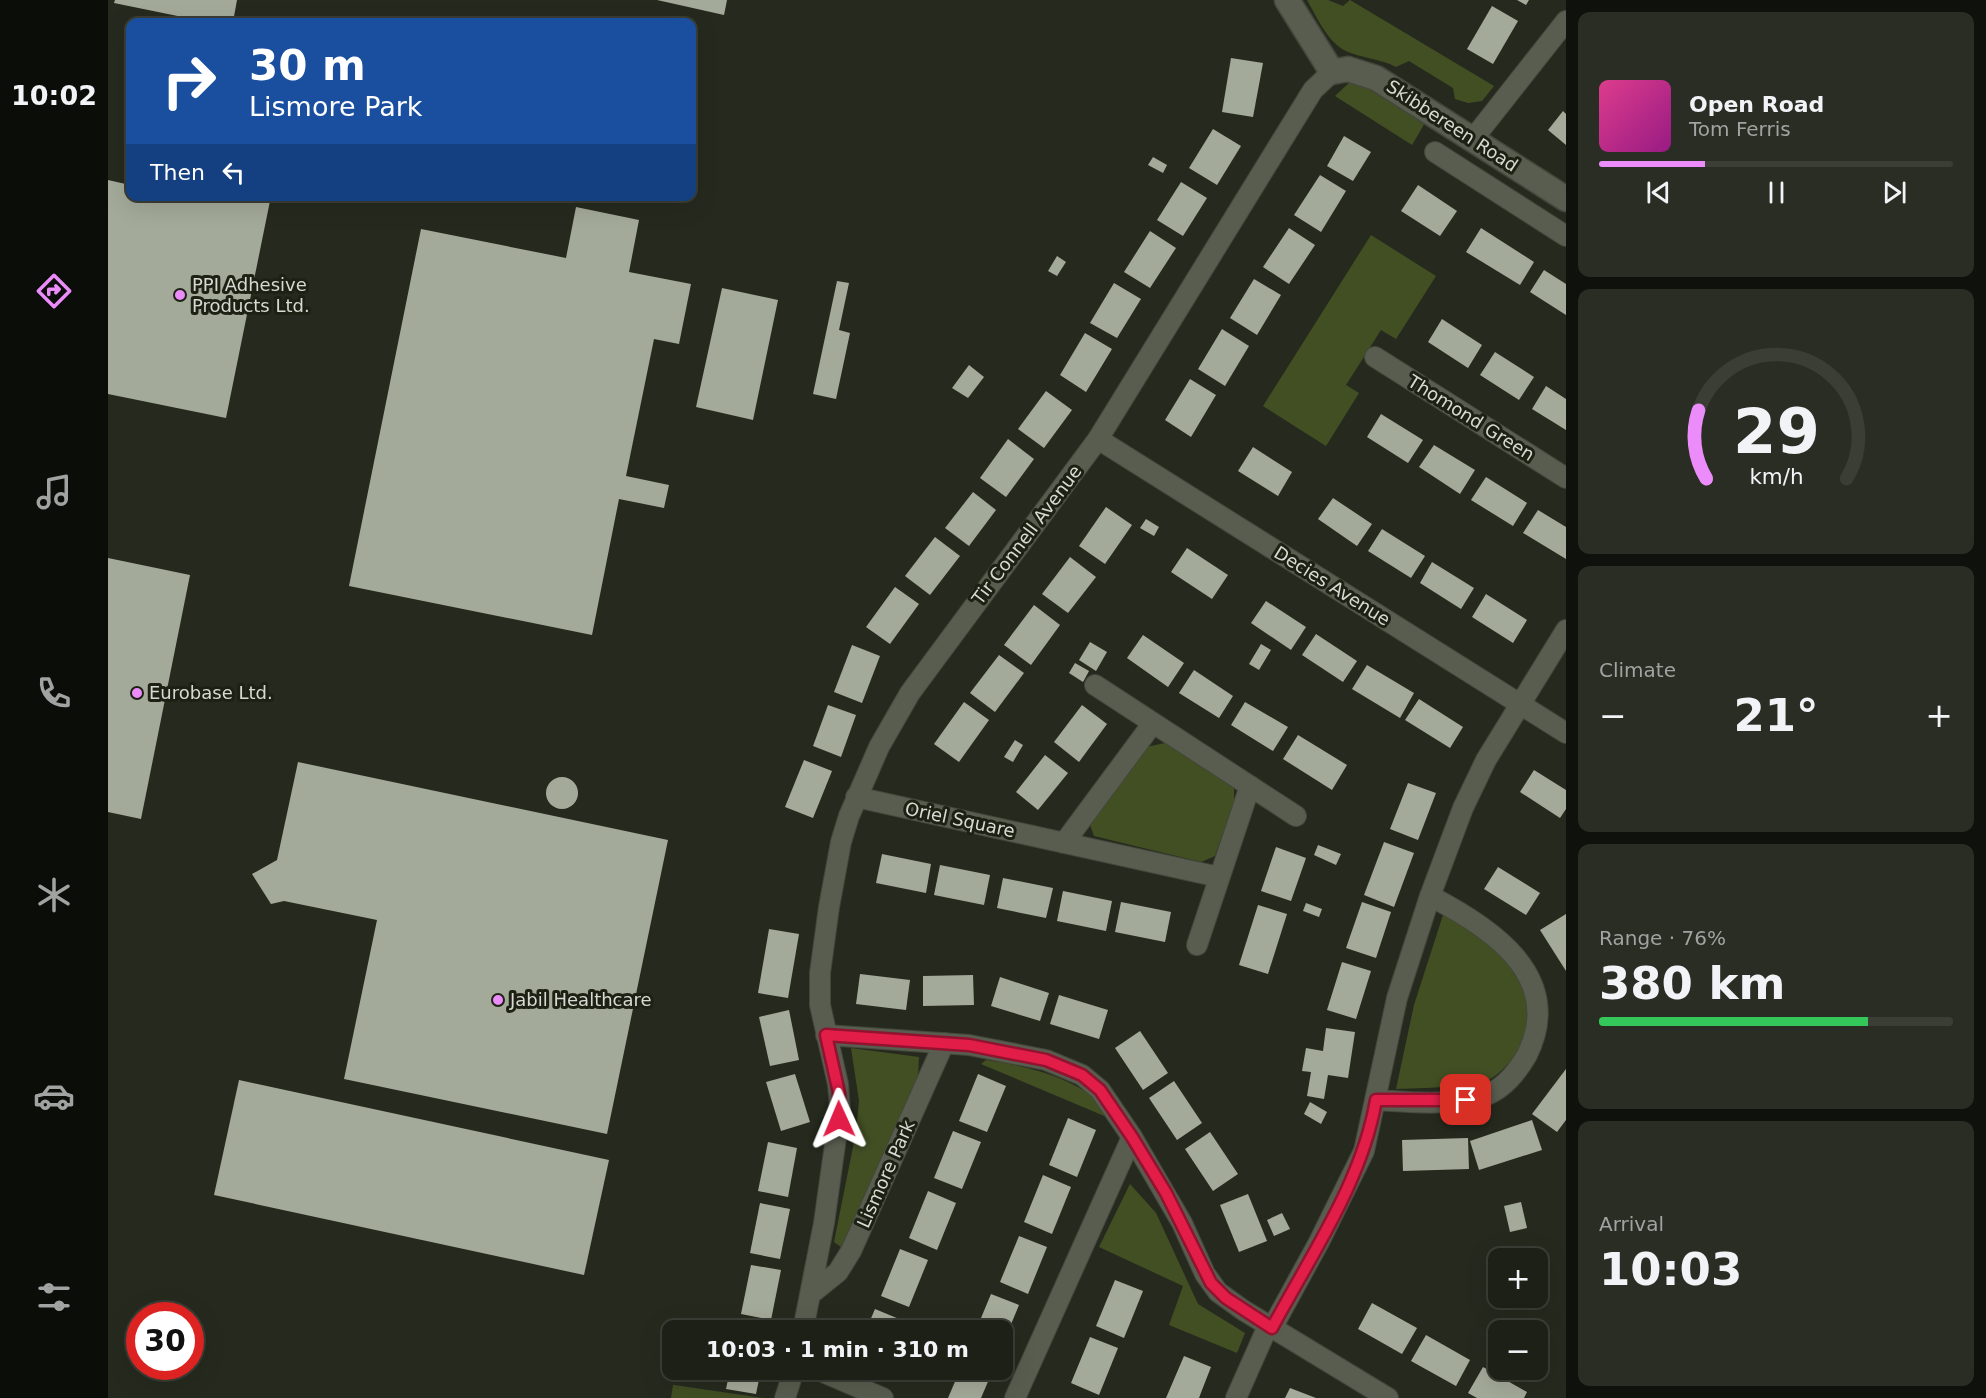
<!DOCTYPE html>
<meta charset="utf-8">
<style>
:root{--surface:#1c2016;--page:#292d23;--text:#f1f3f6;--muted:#a0a3a1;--line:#3a3e35;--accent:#ec8cfb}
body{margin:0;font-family:"DejaVu Sans",sans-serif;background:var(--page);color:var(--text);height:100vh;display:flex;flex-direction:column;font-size:22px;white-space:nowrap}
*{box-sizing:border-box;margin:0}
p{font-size:20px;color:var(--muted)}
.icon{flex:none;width:33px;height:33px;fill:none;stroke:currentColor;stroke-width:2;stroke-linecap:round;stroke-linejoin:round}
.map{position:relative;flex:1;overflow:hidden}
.details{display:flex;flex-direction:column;gap:12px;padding:12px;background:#0f120c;width:420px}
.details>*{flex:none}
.guide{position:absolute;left:18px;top:18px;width:570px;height:183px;border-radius:12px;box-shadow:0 6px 24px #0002,0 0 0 2px var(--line);background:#1a4fa0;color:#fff;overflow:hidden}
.fabs{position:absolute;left:1380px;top:1248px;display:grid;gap:12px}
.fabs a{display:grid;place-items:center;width:60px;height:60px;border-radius:12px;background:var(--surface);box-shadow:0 6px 24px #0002,0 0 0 2px var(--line);font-size:30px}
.speed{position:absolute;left:18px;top:1302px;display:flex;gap:12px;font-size:30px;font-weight:700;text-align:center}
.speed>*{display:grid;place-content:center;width:78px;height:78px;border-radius:50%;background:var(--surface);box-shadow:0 6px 24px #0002,0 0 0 2px var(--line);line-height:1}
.speed .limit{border:9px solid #d22;background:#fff;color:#111}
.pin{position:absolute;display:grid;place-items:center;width:51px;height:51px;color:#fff;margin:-26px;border-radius:12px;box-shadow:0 3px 9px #0006}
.me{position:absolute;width:66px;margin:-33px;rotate:359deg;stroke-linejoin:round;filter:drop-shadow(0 0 4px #0008)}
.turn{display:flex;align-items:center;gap:21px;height:126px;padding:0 24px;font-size:27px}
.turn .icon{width:78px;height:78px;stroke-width:2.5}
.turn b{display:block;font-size:42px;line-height:51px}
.then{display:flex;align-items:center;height:57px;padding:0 24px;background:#0003;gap:12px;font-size:22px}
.big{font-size:45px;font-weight:800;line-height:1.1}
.details .card{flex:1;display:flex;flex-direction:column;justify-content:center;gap:9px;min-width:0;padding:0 21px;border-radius:12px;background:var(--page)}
.details .dial{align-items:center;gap:0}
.dial svg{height:156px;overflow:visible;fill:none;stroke:var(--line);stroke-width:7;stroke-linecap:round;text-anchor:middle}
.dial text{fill:var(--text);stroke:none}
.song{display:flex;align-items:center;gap:18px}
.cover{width:72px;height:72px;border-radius:9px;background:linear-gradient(135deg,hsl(330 70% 55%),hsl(310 70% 35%))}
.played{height:6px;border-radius:3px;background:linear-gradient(90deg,var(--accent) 30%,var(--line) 30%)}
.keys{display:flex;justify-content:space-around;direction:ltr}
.heat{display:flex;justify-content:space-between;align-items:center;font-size:33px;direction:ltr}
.charge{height:9px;border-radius:4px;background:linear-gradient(90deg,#34c759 76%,var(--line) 0)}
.trip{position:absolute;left:554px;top:1320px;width:351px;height:60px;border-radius:12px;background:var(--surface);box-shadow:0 6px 24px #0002,0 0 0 2px var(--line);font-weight:800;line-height:60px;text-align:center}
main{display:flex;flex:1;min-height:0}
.dock{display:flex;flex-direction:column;width:108px;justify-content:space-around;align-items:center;background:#0b0d09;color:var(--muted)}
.dock .icon{width:42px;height:42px}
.dock .selected{color:var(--accent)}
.dock b{font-size:27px;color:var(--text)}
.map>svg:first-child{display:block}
.green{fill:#424f23}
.building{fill:#a4aa9a}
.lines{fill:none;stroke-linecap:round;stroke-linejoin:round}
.minor-casing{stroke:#43473c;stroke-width:22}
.tertiary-casing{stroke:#43473c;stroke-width:27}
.minor{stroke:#585d4f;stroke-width:20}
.tertiary{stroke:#585d4f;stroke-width:24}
.route-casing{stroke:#92132f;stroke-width:15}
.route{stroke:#e11d48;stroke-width:10}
.poi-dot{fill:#ec8cfb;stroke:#1d2114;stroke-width:2}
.labels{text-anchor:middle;stroke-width:6;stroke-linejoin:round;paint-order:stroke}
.street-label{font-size:18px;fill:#d7dad2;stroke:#1d2114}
.poi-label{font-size:18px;fill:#d7dad2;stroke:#1d2114;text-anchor:start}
</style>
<main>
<nav class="dock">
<b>10:02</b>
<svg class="icon selected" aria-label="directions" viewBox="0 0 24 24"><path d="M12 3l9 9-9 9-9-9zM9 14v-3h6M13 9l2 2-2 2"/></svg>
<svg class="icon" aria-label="music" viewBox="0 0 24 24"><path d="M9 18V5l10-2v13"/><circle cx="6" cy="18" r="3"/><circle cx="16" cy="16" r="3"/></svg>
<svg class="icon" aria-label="phone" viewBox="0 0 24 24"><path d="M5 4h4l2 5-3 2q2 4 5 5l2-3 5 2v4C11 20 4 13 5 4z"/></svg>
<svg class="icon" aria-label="climate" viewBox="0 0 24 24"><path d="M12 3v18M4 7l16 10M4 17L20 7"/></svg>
<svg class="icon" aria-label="car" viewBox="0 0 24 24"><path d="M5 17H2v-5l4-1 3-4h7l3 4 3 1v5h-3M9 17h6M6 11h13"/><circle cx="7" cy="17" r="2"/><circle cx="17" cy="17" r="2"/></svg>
<svg class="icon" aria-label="filters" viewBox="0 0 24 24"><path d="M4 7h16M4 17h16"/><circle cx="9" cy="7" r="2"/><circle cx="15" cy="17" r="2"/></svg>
</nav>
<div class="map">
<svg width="1458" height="1398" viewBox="0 0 1458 1398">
<rect width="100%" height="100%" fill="#262a1e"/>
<g class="green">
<path d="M 1199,0 L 1220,0 L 1235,6 L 1242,0 L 1386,86 L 1374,101 L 1360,103 L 1347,99 L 1345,88 L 1301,61 L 1288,67 C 1273,59 1259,59 1243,53 C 1221,46 1210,19 1199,0 Z"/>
<path d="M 1251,81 L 1318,121 L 1304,145 L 1227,96 L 1242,82 Z"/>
<path d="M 1263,235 L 1328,276 L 1288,339 L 1273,330 L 1238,385 L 1251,393 L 1218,446 L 1155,406 Z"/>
<path d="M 1057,743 L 1126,788 L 1126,802 L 1107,856 L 1093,862 L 986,836 L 981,822 L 1038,747 Z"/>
<path d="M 1335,915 C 1384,938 1445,982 1414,1043 C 1407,1057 1397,1069 1384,1078 C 1369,1088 1308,1088 1288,1089 L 1306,1005 Z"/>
<path d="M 743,1048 L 811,1057 L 810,1077 L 733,1247 L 726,1242 L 748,1132 L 751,1101 Z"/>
<path d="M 878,1060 C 913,1064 989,1082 1001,1118 L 873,1064 Z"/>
<path d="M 1022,1184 L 1048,1213 L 1090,1304 L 1137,1333 L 1129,1353 L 1061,1325 L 1075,1286 L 991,1247 Z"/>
<path d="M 565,1385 L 566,1385 L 655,1398 L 563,1398 Z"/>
</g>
<g class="building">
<path d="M 7,0 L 129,0 L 125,22 L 99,22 L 6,3 Z"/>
<path d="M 549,0 L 619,0 L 616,15 Z"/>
<path d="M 1409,0 L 1421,0 L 1418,5 Z"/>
<path d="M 1384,6 L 1410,21 L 1385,64 L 1359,49 Z"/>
<path d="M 1123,58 L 1155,63 L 1145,117 L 1114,112 Z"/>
<path d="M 1455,111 L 1458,114 L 1458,145 L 1440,130 Z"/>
<path d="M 1105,129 L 1133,146 L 1109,185 L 1081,168 Z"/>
<path d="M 1236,136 L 1263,152 L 1245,181 L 1219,166 Z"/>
<path d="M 1045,157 L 1059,165 L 1055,173 L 1040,165 Z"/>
<path d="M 1212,175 L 1238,191 L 1213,232 L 1186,215 Z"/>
<path d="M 0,180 L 22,185 L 22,196 L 163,196 L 118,418 L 0,394 Z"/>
<path d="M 1073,182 L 1099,198 L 1075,236 L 1049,220 Z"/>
<path d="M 1310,185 L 1349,211 L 1332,236 L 1293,211 Z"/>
<path d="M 468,207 L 531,220 L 521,272 L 583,284 L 571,344 L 546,339 L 518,476 L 561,485 L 556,508 L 511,499 L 484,635 L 241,586 L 313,229 L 458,258 Z"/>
<path d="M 1181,228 L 1207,245 L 1181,284 L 1155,267 Z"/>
<path d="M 1373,228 L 1426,262 L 1412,285 L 1358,252 Z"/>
<path d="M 1042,231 L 1068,248 L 1042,288 L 1016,272 Z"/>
<path d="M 949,256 L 958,262 L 949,276 L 940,271 Z"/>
<path d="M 1436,270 L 1458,284 L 1458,315 L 1422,292 Z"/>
<path d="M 1146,279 L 1173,295 L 1149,335 L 1122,318 Z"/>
<path d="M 729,281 L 741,283 L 731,330 L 742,333 L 728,399 L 705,394 Z"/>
<path d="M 1006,283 L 1033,299 L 1009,338 L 982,323 Z"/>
<path d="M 614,288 L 670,300 L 645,420 L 588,407 Z"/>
<path d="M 1334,319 L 1374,345 L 1360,368 L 1320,342 Z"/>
<path d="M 1114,329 L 1141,346 L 1117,386 L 1090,369 Z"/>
<path d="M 977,333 L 1004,349 L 978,392 L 952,375 Z"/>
<path d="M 1387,352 L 1426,377 L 1411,400 L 1372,375 Z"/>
<path d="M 861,365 L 876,377 L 860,398 L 844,388 Z"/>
<path d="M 1082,379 L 1108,395 L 1083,437 L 1057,420 Z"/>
<path d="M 1438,386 L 1458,399 L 1458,430 L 1424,409 Z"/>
<path d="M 938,391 L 964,410 L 936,448 L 910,429 Z"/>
<path d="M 1273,414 L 1315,440 L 1300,463 L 1259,437 Z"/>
<path d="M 900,439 L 926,459 L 898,497 L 872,478 Z"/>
<path d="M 1326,445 L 1367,470 L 1352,494 L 1311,467 Z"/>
<path d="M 1145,447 L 1184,472 L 1170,496 L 1130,471 Z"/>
<path d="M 1378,477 L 1419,503 L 1405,526 L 1363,500 Z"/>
<path d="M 865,492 L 888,510 L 861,546 L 837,528 Z"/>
<path d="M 1225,498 L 1264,524 L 1249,546 L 1210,519 Z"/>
<path d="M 998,507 L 1024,525 L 997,564 L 971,546 Z"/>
<path d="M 1430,510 L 1458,527 L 1458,559 L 1415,533 Z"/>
<path d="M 1038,519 L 1051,527 L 1046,536 L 1032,528 Z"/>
<path d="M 1274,529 L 1317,556 L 1303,578 L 1260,551 Z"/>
<path d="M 827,537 L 852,556 L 822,595 L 797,576 Z"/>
<path d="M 1079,548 L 1120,575 L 1104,599 L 1063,572 Z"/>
<path d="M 962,557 L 988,577 L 960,613 L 934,594 Z"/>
<path d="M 0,558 L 82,575 L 33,819 L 0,812 Z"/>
<path d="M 1324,562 L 1366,588 L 1353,609 L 1312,583 Z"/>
<path d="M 787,587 L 811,604 L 782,644 L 758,627 Z"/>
<path d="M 1378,594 L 1419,620 L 1405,643 L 1364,617 Z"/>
<path d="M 1158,601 L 1198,627 L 1183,650 L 1143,623 Z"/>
<path d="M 926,605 L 952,625 L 923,665 L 896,645 Z"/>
<path d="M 1208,634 L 1249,661 L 1235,682 L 1194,655 Z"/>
<path d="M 1035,635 L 1076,663 L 1060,687 L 1019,658 Z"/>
<path d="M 982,642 L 999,652 L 988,671 L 971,660 Z"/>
<path d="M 1153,644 L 1163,650 L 1151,670 L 1141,664 Z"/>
<path d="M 744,645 L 772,656 L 754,703 L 726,692 Z"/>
<path d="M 891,655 L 916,673 L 887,712 L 862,693 Z"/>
<path d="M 967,663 L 981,671 L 975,682 L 961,673 Z"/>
<path d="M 1259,665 L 1306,693 L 1292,718 L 1244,689 Z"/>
<path d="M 1086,670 L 1125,696 L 1111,718 L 1071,693 Z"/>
<path d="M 1311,699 L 1355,727 L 1342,748 L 1297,720 Z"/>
<path d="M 856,702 L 881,720 L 851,762 L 826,744 Z"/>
<path d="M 1137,702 L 1180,727 L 1165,751 L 1123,725 Z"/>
<path d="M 720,705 L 748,715 L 733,757 L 705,746 Z"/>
<path d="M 974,705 L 999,724 L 971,762 L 946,742 Z"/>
<path d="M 1190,735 L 1239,765 L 1224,790 L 1175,759 Z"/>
<path d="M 907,740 L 915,745 L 905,762 L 896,757 Z"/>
<path d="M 937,755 L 960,773 L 930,810 L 908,792 Z"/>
<path d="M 696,760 L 724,771 L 705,818 L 677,807 Z"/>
<path d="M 190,762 L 560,840 L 499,1134 L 236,1079 L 269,920 L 176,901 L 163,904 L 144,874 L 169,860 Z"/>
<path d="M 1426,770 L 1458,790 L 1458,809 L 1452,818 L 1412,792 Z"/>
<circle cx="454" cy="793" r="16"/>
<path d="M 1300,783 L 1328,793 L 1310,840 L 1282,829 Z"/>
<path d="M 1276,842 L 1306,853 L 1286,907 L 1256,895 Z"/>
<path d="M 1210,845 L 1233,854 L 1228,865 L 1206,855 Z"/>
<path d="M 1168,847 L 1198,858 L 1183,901 L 1153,891 Z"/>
<path d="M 774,854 L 823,864 L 818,893 L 768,883 Z"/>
<path d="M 832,865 L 882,875 L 876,905 L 826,895 Z"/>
<path d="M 1390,867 L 1432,893 L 1418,915 L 1376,889 Z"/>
<path d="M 895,878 L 945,888 L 938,918 L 889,908 Z"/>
<path d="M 955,891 L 1004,901 L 998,931 L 949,921 Z"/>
<path d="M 1013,902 L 1063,912 L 1057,942 L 1007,932 Z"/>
<path d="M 1254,902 L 1283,912 L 1268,958 L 1238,948 Z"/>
<path d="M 1198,903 L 1214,909 L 1211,917 L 1195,911 Z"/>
<path d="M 1150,905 L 1179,914 L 1160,974 L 1131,965 Z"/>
<path d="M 1458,914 L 1458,971 L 1432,930 Z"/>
<path d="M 661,929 L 691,934 L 680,998 L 650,993 Z"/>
<path d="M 1234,962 L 1263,971 L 1248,1019 L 1219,1010 Z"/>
<path d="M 752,974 L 802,980 L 798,1010 L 748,1004 Z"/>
<path d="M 865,975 L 866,1005 L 815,1006 L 815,976 Z"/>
<path d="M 892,977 L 941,993 L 932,1021 L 883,1006 Z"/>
<path d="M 951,995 L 1000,1010 L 991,1039 L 942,1024 Z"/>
<path d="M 681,1010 L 691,1060 L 662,1066 L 651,1017 Z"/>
<path d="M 1218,1028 L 1247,1032 L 1240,1078 L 1220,1075 L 1216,1099 L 1199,1096 L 1203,1072 L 1194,1071 L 1198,1048 L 1215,1051 Z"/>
<path d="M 1032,1031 L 1060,1073 L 1035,1090 L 1007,1048 Z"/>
<path d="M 1458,1069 L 1458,1120 L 1449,1132 L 1424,1114 Z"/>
<path d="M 687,1074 L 702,1122 L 673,1131 L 658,1082 Z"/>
<path d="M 870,1074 L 898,1086 L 879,1132 L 851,1121 Z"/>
<path d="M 131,1080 L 501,1160 L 476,1275 L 106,1195 Z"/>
<path d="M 1066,1081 L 1094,1123 L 1069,1140 L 1041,1098 Z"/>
<path d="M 1202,1102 L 1219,1112 L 1213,1124 L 1196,1114 Z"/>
<path d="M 960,1118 L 988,1130 L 969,1177 L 941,1165 Z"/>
<path d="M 1424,1120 L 1434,1150 L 1371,1170 L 1362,1141 Z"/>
<path d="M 845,1131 L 873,1142 L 854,1189 L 826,1178 Z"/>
<path d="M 1102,1132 L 1130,1174 L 1105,1191 L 1077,1149 Z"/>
<path d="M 1360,1138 L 1361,1169 L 1295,1171 L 1294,1140 Z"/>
<path d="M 660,1142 L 689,1148 L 680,1197 L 650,1191 Z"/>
<path d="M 935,1175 L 963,1187 L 944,1234 L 916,1222 Z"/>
<path d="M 820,1191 L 848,1203 L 829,1250 L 801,1238 Z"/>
<path d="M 1140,1194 L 1159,1241 L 1131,1252 L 1112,1205 Z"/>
<path d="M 1413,1202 L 1419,1228 L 1402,1232 L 1396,1206 Z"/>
<path d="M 652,1203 L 682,1209 L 672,1259 L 642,1253 Z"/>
<path d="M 1174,1213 L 1182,1229 L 1166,1236 L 1159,1220 Z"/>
<path d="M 911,1236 L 939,1247 L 920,1294 L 892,1282 Z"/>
<path d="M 792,1249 L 820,1260 L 801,1307 L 773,1296 Z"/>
<path d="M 643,1265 L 673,1270 L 663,1320 L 633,1314 Z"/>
<path d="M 1007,1280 L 1035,1291 L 1016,1338 L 988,1326 Z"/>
<path d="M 883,1294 L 911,1305 L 894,1346 L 894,1330 L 868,1330 Z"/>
<path d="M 1264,1303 L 1309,1328 L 1294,1354 L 1250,1329 Z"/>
<path d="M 767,1309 L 796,1321 L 792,1330 L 758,1330 Z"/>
<path d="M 1318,1335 L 1362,1360 L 1348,1386 L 1303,1361 Z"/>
<path d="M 982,1337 L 1010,1348 L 991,1395 L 963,1383 Z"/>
<path d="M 1076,1356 L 1103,1367 L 1094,1390 L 1091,1398 L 1058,1398 Z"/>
<path d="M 1375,1367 L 1419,1392 L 1416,1398 L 1369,1398 L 1360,1393 Z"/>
<path d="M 622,1370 L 653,1370 L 648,1394 L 618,1389 Z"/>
<path d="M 763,1370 L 788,1370 L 784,1378 Z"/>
<path d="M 852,1370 L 885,1370 L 873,1398 L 840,1398 Z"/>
<path d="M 1182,1388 L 1208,1398 L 1177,1398 Z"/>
</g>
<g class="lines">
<g class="minor-casing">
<g id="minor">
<path d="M 1365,139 L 1458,21"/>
<path d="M 1327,152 L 1458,236"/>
<path d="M 1267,357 L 1458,478"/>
<path d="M 990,439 L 1458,733"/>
<path d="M 987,685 L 1188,816"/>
<path d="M 748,797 L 1111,877"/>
<path d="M 956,843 L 1045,723"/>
<path d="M 1089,945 L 1142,786"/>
<path d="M 718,1035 L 861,1045 L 938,1060 L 974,1075 L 992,1090 L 1024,1137 L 1074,1223 L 1097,1274 L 1110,1292 L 1135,1310 L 1280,1398"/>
<path d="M 1268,1100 C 1301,1102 1340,1106 1373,1097 C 1394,1091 1408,1074 1419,1055 C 1458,976 1382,927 1322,896"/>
<path d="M 704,1293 L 730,1272 L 743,1251 L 836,1043"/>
<path d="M 1164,1328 L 1211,1242 L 1256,1151 L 1289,998 L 1322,896 L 1355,808 L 1378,760 L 1458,630"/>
<path d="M 695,1330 L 716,1223 L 732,1109 L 730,1084 L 712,1005 L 712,973 L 721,907 L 733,842 L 741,816 L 771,747 L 802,693 L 990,439 L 1205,90 L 1224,72"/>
<path d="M 710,1370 L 775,1398"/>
<path d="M 677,1398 L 686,1370"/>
<path d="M 907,1398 L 1024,1137"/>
<path d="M 1128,1398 L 1160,1326"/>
</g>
</g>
<g class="tertiary-casing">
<path id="tertiary" d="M 1179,0 L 1224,72 L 1240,69 L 1268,78 L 1458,199"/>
</g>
<use href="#minor" class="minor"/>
<use href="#tertiary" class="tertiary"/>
</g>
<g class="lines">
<g class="route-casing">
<path id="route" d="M 731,1119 L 731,1093 L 718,1035 L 861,1045 L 938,1060 L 974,1075 L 992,1090 L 1024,1137 L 1058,1193 L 1103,1283 L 1118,1298 L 1164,1328 C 1203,1255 1254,1182 1268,1100 L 1358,1100"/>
</g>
<use href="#route" class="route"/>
</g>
<g class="poi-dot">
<circle cx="72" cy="295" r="6"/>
<circle cx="29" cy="693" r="6"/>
<circle cx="390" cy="1000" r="6"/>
</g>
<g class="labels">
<g class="street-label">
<text transform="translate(1344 126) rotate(33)" y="6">Skibbereen Road</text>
<text transform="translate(1363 418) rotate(32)" y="6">Thomond Green</text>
<text transform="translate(919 535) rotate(-53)" y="6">Tir Connell Avenue</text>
<text transform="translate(1224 586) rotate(32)" y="6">Decies Avenue</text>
<text transform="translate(852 820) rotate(12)" y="6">Oriel Square</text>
<text transform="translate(778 1174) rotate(-66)" y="6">Lismore Park</text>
</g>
<g class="poi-label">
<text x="84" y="291">PPI Adhesive<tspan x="84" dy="21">Products Ltd.</tspan></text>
<text x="41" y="699">Eurobase Ltd.</text>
<text x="402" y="1006">Jabil Healthcare</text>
</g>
</g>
</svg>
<div class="fabs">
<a>+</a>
<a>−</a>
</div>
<div class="speed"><div class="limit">30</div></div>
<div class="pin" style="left:1358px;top:1100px;background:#d93025"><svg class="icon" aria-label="arrive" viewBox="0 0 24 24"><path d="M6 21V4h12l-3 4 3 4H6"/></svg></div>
<svg class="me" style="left:731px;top:1119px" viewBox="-20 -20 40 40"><path d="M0-17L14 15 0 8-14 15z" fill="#e11d48" stroke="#fff" stroke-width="4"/></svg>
<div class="trip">10:03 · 1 min · 310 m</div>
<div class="guide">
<div class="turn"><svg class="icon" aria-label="right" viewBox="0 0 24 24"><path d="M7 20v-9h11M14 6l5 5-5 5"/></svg><div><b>30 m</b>Lismore Park</div></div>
<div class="then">Then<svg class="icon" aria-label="left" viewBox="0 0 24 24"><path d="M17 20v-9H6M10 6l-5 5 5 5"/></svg></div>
</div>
</div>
<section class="details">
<div class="card">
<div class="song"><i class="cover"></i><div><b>Open Road</b><p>Tom Ferris</p></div></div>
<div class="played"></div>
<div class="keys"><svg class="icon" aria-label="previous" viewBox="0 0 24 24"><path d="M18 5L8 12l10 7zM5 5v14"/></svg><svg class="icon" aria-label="pause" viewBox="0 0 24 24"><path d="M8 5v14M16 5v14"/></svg><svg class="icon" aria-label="next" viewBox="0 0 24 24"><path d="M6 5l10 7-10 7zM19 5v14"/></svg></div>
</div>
<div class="card dial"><svg viewBox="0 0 100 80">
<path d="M14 69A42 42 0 1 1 86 69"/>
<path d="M14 69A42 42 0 0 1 10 34" stroke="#ec8cfb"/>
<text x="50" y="56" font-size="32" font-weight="700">29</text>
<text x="50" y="72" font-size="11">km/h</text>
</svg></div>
<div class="card"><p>Climate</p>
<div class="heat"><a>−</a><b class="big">21°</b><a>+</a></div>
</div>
<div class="card"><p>Range · 76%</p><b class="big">380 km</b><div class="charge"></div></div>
<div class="card"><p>Arrival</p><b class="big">10:03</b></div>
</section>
</main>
